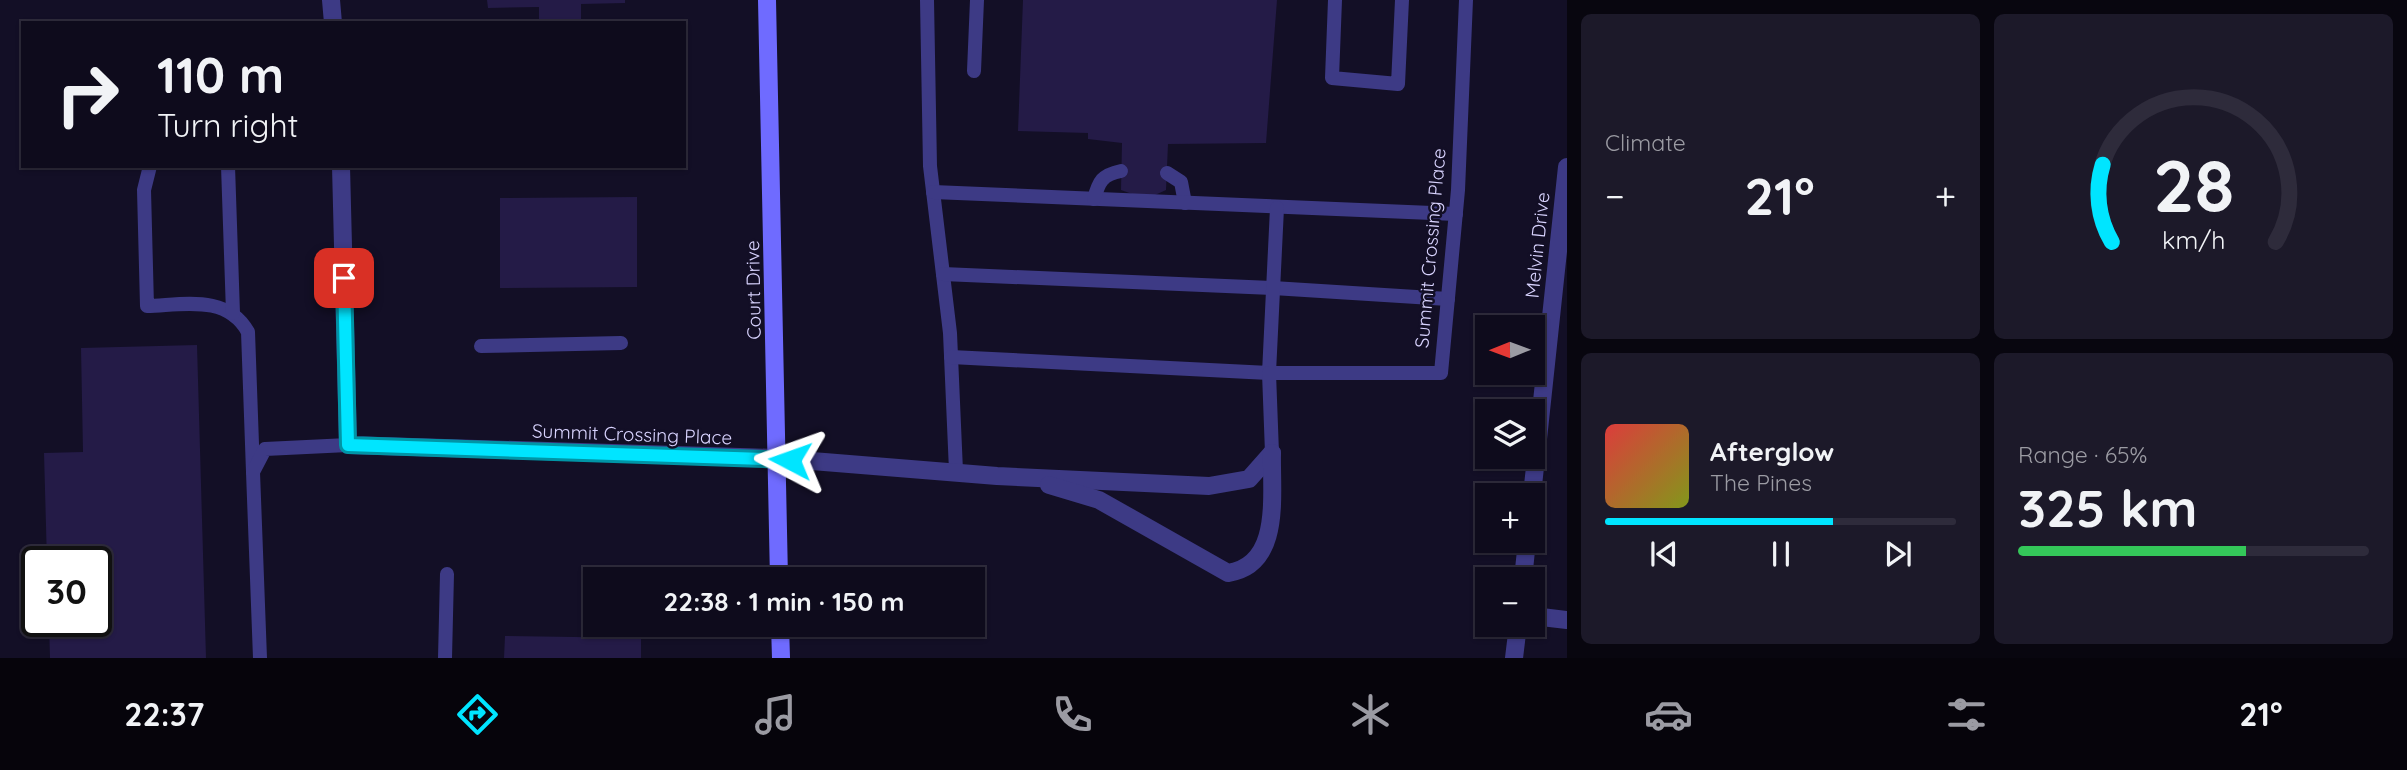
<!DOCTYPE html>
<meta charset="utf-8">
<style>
:root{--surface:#0e0b1c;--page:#1c1929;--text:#f1f3f6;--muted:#9b9ba3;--line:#2e2b3b;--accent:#00e5ff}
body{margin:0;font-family:Quicksand,sans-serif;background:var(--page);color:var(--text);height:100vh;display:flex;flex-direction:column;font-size:26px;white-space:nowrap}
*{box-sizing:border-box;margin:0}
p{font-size:23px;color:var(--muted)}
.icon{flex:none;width:38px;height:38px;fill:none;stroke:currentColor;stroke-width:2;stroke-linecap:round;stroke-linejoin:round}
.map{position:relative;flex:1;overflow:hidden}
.details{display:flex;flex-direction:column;gap:14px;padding:14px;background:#08060f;width:840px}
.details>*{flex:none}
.banner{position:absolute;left:21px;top:21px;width:665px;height:147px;border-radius:0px;box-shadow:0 2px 5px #0004,0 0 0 2px var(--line);background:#0e0b1c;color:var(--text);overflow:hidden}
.needle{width:46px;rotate:269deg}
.fabs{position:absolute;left:1475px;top:315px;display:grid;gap:14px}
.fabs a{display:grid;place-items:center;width:70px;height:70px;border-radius:0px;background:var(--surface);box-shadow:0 2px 5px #0004,0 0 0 2px var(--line);font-size:35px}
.speed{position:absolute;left:21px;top:546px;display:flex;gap:14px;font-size:35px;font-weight:700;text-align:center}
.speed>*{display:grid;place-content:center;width:91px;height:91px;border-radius:50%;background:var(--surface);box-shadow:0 2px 5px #0004,0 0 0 2px var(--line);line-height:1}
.speed .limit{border:4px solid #111;border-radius:10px;background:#fff;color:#111}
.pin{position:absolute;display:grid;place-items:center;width:60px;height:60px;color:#fff;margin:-30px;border-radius:14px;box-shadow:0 4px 10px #0006}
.me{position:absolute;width:77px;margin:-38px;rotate:274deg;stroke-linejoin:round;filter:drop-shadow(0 0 5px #0008)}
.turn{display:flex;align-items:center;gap:24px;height:147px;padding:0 21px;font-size:32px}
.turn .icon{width:91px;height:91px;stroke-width:2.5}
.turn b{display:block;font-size:49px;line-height:60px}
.big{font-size:52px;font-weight:700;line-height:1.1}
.details .tile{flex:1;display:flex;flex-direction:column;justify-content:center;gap:10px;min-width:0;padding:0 24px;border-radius:10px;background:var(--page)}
.details .dial{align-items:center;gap:0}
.dial svg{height:182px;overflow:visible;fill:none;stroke:var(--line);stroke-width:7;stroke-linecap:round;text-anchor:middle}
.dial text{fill:var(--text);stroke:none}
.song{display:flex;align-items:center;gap:21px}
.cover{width:84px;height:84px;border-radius:10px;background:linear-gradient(135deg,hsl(0 70% 55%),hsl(70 70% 35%))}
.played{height:7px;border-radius:4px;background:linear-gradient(90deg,var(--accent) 65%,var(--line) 65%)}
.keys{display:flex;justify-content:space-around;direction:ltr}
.heat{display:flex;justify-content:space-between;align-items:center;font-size:38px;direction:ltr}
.charge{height:10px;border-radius:5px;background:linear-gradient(90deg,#34c759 65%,var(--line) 0)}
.details .tiles{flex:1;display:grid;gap:14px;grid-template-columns:repeat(2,1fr)}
.trip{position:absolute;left:583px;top:567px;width:402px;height:70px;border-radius:0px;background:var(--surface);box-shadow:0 2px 5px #0004,0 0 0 2px var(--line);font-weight:700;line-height:70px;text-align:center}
.dock{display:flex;height:112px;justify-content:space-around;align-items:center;background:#06040b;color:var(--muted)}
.dock .icon{width:49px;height:49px}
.dock .current{color:var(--accent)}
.dock b{font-size:32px;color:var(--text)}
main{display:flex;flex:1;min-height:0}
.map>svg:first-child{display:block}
.building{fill:#241b47}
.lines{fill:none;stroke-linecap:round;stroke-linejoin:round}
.lane{stroke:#3d3a85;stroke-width:14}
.street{stroke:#3d3a85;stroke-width:18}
.secondary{stroke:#6f6bff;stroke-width:18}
.route-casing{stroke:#0095a6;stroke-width:18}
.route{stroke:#00e5ff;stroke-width:12}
.labels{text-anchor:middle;stroke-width:5;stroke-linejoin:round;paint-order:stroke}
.street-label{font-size:19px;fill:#d9d4ff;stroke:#130f26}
</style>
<main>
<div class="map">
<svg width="1567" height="658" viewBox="0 0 1567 658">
<rect width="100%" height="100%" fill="#130f26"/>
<g class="building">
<path d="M 487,0 L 625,0 L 625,3 L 581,4 L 581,19 L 539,20 L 539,7 L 488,8 Z"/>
<path d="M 1023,0 L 1277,0 L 1266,143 L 1168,144 L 1166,190 L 1155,195 L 1135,195 L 1121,190 L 1122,143 L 1088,139 L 1088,133 L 1018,131 Z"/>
<path d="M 637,197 L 637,287 L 500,288 L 500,198 Z"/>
<path d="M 197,345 L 206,658 L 50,658 L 49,621 L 96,621 L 96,562 L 47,562 L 44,453 L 83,452 L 81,348 Z"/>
<path d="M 505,636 L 641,638 L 641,658 L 504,658 Z"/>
</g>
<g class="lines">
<g class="lane">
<path d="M 927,0 L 930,166 L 950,333 L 956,471"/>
<path d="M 1335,0 L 1332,78 L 1398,84 L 1402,0"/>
<path d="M 974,71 L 977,0"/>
<path d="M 150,166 L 144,190 L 147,306 C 183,305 227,294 248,332 L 253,472"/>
<path d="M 228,166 L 233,313"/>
<path d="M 1167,173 L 1181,182 L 1185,203"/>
<path d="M 933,192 L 1456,214"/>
<path d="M 1094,199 C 1099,181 1102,175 1121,171"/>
<path d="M 943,274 L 1273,288 L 1448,299"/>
<path d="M 481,346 L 621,343"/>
<path d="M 951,357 L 1269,373 L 1277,208"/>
<path d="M 1272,453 L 1269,373 L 1441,373 L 1458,190 L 1466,0"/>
<path d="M 260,658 L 253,472 L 265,449 L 348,445"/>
<path d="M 445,658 L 447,574"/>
</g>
<g class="street">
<path d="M 331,0 L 333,23"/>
<path d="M 341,166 L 348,445 L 775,458 L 997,476 L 1209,486 L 1249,479 L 1272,453"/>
<path d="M 1049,485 L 1099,500 L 1228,573 C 1282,565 1271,495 1272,453"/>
<path d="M 1532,495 L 1567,167"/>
<path d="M 1523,579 L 1527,541"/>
<path d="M 1533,616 L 1567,620"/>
<path d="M 1514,658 L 1518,625"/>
</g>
<g class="secondary">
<path d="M 767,0 L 779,579"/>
<path d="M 780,625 L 781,658"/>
</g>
</g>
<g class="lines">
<g class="route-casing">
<path id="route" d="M 344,278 L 348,445 L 790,460"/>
</g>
<use href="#route" class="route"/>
</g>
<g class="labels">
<g class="street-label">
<text transform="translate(1537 245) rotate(-84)" y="7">Melvin Drive</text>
<text transform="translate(1430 248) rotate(-85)" y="7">Summit Crossing Place</text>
<text transform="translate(753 290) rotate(-91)" y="7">Court Drive</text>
<text transform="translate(632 434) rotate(2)" y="7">Summit Crossing Place</text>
</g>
</g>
</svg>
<div class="fabs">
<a><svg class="needle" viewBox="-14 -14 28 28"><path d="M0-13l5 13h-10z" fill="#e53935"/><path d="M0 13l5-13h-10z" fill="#9b9ba3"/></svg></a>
<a><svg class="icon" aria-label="layers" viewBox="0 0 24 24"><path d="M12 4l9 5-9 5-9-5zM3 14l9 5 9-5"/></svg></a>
<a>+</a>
<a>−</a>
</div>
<div class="speed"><div class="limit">30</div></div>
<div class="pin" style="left:344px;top:278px;background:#d93025"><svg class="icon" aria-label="arrive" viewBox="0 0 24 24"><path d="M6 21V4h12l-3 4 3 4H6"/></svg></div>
<svg class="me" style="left:790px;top:460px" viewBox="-20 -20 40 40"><path d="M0-17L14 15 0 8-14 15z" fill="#00e5ff" stroke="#fff" stroke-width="4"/></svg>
<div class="trip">22:38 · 1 min · 150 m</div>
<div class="banner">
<div class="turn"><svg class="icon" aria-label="right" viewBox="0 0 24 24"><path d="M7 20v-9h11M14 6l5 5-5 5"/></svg><div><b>110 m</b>Turn right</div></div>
</div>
</div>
<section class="details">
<div class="tiles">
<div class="tile"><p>Climate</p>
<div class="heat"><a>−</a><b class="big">21°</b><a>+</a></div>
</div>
<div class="tile dial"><svg viewBox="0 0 100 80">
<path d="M14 69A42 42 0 1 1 86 69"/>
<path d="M14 69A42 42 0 0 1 10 35" stroke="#00e5ff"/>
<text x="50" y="56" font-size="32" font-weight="700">28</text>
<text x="50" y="72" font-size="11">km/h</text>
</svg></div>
<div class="tile">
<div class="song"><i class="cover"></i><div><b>Afterglow</b><p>The Pines</p></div></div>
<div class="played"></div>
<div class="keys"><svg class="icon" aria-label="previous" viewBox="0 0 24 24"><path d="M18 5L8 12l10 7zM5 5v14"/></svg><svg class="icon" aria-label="pause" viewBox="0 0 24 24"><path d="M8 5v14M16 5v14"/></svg><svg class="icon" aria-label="next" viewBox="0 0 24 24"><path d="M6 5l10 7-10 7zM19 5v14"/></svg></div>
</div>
<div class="tile"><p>Range · 65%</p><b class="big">325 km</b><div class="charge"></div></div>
</div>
</section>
</main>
<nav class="dock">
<b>22:37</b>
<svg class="icon current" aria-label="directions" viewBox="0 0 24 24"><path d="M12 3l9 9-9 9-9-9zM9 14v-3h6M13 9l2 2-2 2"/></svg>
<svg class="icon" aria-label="music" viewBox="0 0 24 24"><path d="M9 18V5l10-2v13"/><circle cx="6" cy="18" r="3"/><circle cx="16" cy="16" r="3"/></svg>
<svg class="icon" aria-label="phone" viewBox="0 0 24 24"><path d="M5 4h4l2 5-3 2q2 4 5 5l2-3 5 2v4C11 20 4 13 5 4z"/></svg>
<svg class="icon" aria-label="climate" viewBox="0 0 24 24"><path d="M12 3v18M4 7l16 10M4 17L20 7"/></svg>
<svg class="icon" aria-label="car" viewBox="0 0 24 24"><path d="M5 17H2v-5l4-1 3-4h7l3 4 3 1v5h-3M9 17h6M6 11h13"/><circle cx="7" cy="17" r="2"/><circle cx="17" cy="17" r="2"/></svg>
<svg class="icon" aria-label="filters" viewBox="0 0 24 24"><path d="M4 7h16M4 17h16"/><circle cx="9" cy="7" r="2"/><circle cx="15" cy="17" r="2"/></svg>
<b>21°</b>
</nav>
